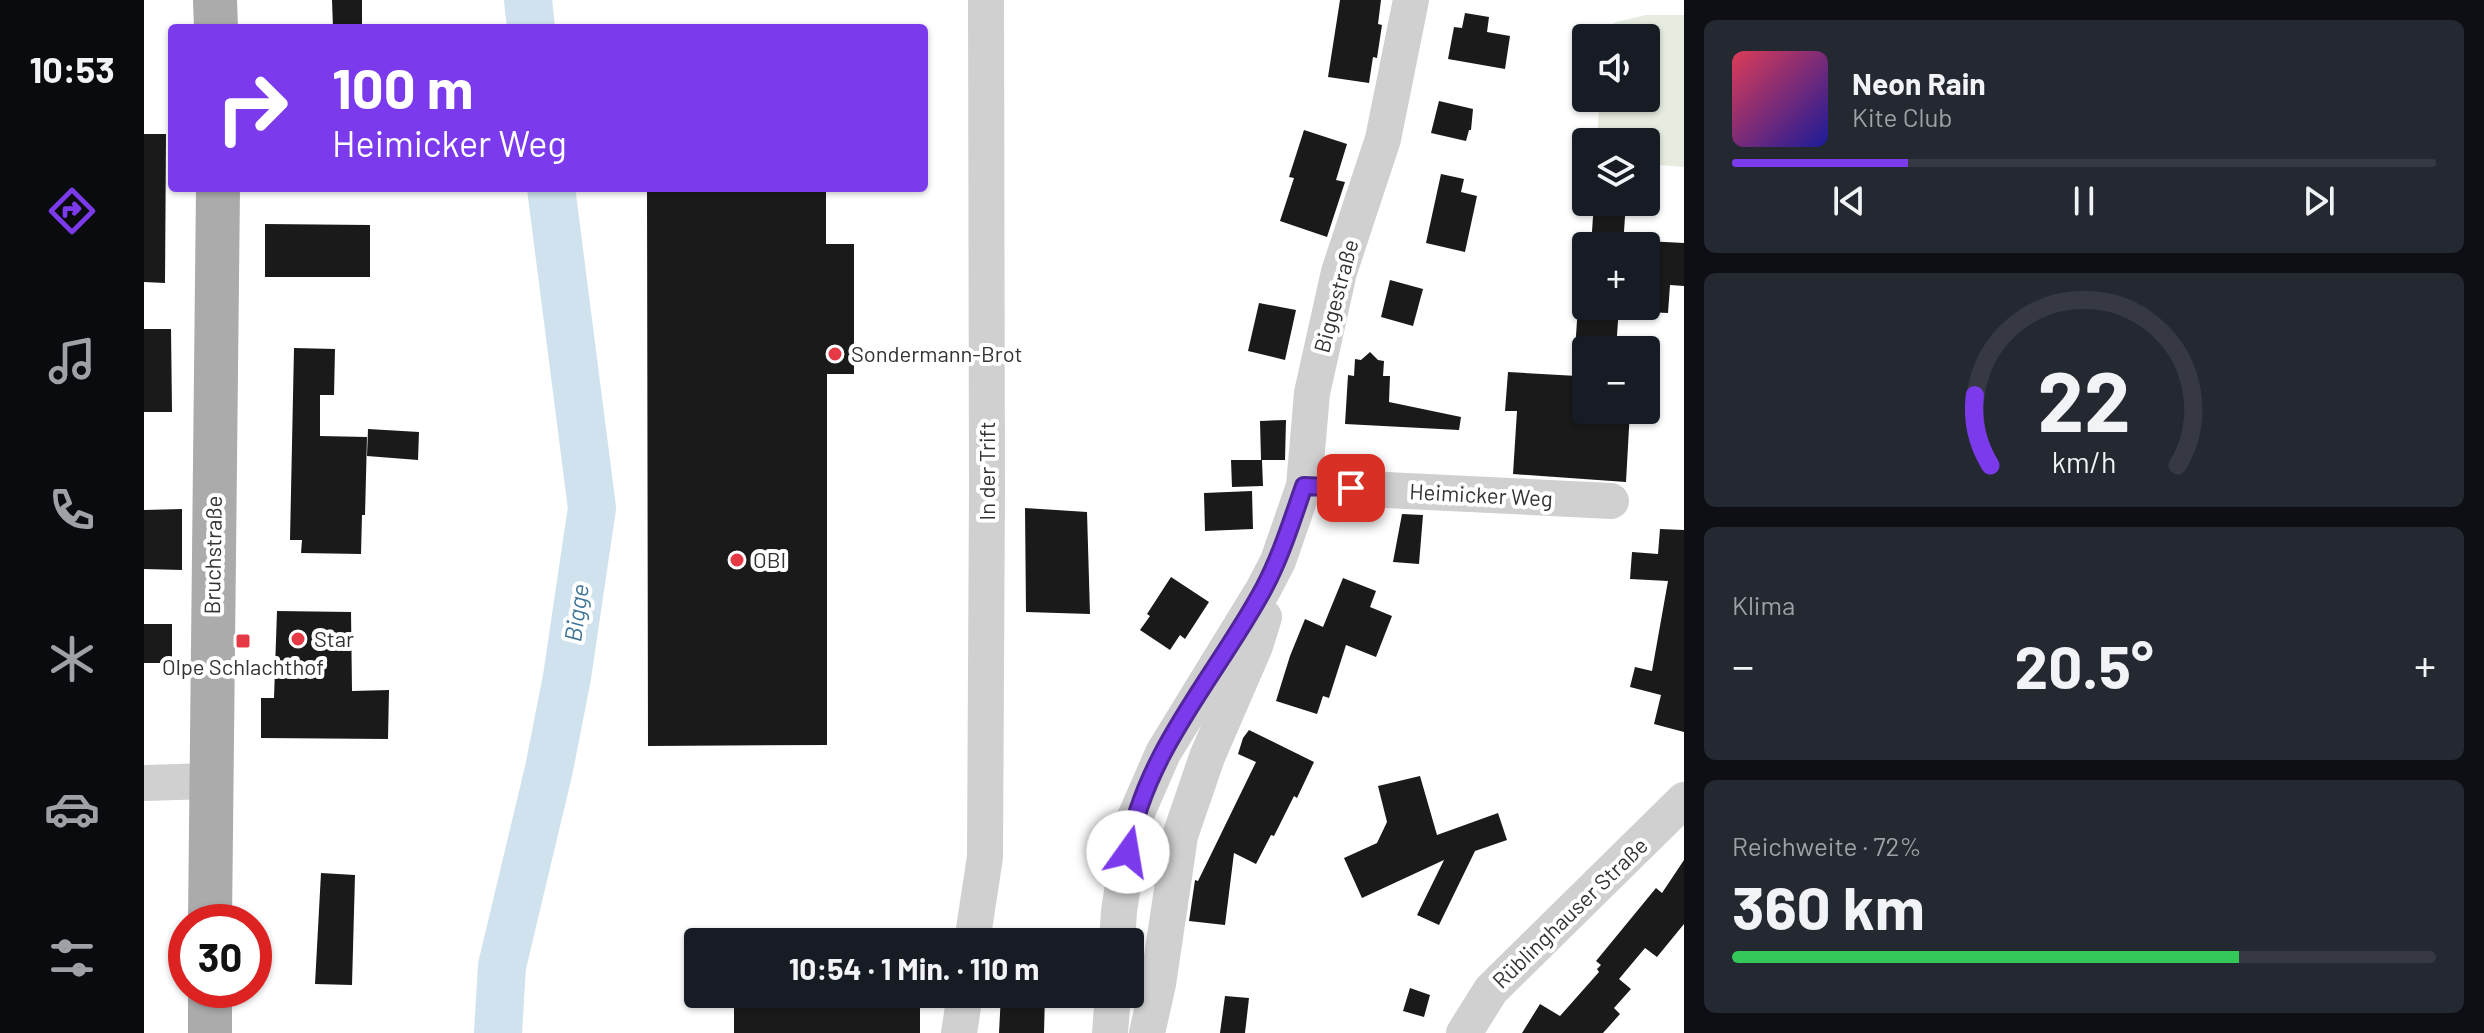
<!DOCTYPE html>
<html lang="de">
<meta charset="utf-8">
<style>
:root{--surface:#171b24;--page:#242831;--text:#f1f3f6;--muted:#9ea1a6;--line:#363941;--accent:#7c3aed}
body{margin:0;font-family:Barlow,sans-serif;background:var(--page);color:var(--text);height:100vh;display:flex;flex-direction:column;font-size:30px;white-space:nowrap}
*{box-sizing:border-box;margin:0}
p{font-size:26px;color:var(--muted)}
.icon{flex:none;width:44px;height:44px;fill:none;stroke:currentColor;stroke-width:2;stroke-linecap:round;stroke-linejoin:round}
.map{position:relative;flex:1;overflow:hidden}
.panel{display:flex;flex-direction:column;gap:20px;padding:20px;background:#0d0f14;width:800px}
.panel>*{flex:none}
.banner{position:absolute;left:24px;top:24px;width:760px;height:168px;border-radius:8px;box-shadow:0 2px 6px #0004;background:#7c3aed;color:#fff;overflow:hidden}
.tools{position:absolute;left:1428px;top:24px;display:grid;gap:16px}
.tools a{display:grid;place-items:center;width:88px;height:88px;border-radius:8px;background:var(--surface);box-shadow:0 2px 6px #0004;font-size:40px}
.speed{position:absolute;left:24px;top:904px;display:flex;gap:16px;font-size:40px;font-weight:700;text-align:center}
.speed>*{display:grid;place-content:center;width:104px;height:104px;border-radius:50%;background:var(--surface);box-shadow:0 2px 6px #0004;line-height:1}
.speed .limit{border:12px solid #d22;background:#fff;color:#111}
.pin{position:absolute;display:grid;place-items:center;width:68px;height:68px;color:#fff;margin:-34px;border-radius:16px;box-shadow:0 4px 12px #0006}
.me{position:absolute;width:88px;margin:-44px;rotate:13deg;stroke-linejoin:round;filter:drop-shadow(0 0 6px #0008)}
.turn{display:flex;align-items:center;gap:28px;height:168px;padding:0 32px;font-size:36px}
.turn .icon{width:104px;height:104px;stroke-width:2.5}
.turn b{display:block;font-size:56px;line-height:68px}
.big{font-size:60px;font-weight:700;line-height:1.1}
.panel .card{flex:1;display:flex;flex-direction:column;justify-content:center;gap:12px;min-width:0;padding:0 28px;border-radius:12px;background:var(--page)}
.panel .dial{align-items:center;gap:0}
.dial svg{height:208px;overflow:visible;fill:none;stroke:var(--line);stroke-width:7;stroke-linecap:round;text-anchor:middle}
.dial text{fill:var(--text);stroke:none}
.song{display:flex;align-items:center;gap:24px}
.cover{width:96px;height:96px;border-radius:12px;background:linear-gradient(135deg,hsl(350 70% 55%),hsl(240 70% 35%))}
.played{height:8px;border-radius:4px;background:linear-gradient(90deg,var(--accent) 25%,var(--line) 25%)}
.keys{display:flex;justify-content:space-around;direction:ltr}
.heat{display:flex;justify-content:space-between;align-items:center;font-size:44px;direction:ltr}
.charge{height:12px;border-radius:6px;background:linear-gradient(90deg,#34c759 72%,var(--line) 0)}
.trip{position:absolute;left:540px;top:928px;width:460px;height:80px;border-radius:8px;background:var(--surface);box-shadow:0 2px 6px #0004;font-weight:700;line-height:80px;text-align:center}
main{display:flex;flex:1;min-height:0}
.menu{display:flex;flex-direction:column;width:144px;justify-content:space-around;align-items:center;background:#090b0e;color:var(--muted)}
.menu .icon{width:56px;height:56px}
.menu .on{color:var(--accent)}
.menu b{font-size:36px;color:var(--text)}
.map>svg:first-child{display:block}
.green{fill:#e6ecdf}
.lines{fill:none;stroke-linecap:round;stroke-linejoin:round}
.river{stroke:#cfe2ee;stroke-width:48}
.building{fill:#1a1a1a}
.minor{stroke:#d0d0d0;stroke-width:36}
.major{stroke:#ababab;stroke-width:44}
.route-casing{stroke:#51269a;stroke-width:20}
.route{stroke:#7c3aed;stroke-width:14}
.poi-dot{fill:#e63946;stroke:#fff;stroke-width:3}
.labels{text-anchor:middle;stroke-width:8;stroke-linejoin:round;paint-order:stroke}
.street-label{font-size:22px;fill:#333;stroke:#fff}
.poi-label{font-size:22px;fill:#333;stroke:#fff;text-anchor:start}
.water-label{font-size:24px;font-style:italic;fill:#3f7597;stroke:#fff}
</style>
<main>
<nav class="menu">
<b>10:53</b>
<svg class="icon on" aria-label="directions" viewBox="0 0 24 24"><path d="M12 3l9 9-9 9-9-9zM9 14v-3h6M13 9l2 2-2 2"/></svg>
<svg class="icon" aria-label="music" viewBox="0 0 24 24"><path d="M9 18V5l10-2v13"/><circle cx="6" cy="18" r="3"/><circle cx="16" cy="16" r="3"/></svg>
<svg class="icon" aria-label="phone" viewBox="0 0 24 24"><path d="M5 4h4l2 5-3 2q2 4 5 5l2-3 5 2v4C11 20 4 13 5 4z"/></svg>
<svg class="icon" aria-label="climate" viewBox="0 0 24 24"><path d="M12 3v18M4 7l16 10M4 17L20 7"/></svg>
<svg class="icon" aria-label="car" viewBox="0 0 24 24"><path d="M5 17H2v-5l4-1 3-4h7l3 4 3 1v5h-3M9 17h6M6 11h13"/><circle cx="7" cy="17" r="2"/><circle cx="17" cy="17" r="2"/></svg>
<svg class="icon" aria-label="filters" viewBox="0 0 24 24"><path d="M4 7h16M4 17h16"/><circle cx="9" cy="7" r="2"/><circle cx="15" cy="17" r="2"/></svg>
</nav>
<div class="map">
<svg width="1540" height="1033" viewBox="0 0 1540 1033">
<rect width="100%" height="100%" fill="#fff"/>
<path class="green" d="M 1502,15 L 1540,15 L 1540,167 L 1502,164 L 1502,142 L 1453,142 L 1455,107 L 1450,98 L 1502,98 L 1502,38 L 1449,38 L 1472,22 Z"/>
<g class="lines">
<g class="river">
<path d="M 384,0 L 387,28"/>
<path d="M 354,1033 L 358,966 L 405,769 L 423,677 L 448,508 L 407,188"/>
</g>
</g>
<g class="building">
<path d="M 188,0 L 218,0 L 218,28 L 189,28 Z"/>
<path d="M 1196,0 L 1237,0 L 1234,24 L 1238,25 L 1233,58 L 1229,57 L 1225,83 L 1184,77 Z"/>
<path d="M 1321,13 L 1345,17 L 1343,32 L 1366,36 L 1361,69 L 1304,59 L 1310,27 L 1318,28 Z"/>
<path d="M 1295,101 L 1329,109 L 1327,130 L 1325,130 L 1322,141 L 1287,133 Z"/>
<path d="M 1160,130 L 1203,144 L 1192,180 L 1201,182 L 1183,237 L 1136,221 L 1150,178 L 1145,177 Z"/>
<path d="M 0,134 L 22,134 L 21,283 L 0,282 Z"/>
<path d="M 1297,174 L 1320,179 L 1317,192 L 1333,196 L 1321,252 L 1282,243 Z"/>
<path d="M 503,188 L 682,188 L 682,244 L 710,244 L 710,374 L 683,374 L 683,745 L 504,746 Z"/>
<path d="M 1450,202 L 1482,202 L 1479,246 L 1447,246 Z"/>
<path d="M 121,224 L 226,225 L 226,277 L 121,277 Z"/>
<path d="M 1502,241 L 1540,243 L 1540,286 L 1526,285 L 1524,313 L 1502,312 Z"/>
<path d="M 1246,280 L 1279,289 L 1269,326 L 1237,317 Z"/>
<path d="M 1115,303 L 1152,310 L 1141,360 L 1104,351 Z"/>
<path d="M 1434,306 L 1475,306 L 1472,350 L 1431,350 Z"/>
<path d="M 0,329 L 27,329 L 28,412 L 0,412 Z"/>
<path d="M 150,348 L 191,349 L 190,395 L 176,395 L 176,436 L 223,437 L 221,515 L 218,515 L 217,554 L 157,553 L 158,540 L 146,540 Z"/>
<path d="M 1226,352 L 1234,360 L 1240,361 L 1239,376 L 1246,376 L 1245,402 L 1317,417 L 1315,430 L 1201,424 L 1204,375 L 1210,376 L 1211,359 L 1217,360 Z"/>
<path d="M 1364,372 L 1433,376 L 1442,380 L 1442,410 L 1486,410 L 1482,482 L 1369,474 L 1373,411 L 1361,411 Z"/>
<path d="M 1142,420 L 1141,460 L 1118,460 L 1119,486 L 1088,487 L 1087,460 L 1117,460 L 1116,421 Z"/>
<path d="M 224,429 L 275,432 L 274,460 L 223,456 Z"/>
<path d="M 1108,491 L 1109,529 L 1061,531 L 1060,493 Z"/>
<path d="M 881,508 L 943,512 L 946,614 L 882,612 Z"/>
<path d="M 38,509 L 38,570 L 0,569 L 0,510 Z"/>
<path d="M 1258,514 L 1279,515 L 1275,564 L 1249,562 Z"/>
<path d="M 1516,529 L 1540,530 L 1540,732 L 1510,724 L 1517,695 L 1486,687 L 1491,667 L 1508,671 L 1524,581 L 1486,579 L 1488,552 L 1514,554 Z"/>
<path d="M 1027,577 L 1065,602 L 1041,639 L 1036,635 L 1026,650 L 996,630 L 1006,616 L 1003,614 Z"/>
<path d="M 1199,578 L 1232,591 L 1226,607 L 1248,616 L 1232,657 L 1202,645 L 1185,698 L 1179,696 L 1173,714 L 1132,701 L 1146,656 L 1161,619 L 1179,627 Z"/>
<path d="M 133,611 L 207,612 L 208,691 L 245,690 L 244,739 L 117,738 L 117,698 L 130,698 Z"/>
<path d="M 0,624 L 28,624 L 28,657 L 24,658 L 24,663 L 0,663 Z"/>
<path d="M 1105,730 L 1170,762 L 1153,798 L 1150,796 L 1130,836 L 1127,835 L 1112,864 L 1090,853 L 1081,925 L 1045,921 L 1051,880 L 1054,881 L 1112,762 L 1094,754 L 1099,738 Z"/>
<path d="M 1276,776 L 1293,835 L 1354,813 L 1363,840 L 1331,851 L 1295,925 L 1273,915 L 1300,860 L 1218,898 L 1200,858 L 1233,843 L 1243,822 L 1234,786 Z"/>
<path d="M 1540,860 L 1540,924 L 1513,957 L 1501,948 L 1475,979 L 1487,989 L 1470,1008 L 1476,1014 L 1459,1033 L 1378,1033 L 1396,1004 L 1416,1016 L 1455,972 L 1453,969 L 1457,965 L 1452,961 L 1512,888 L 1518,893 Z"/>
<path d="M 177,873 L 211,875 L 208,985 L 171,984 Z"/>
<path d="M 1266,988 L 1286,995 L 1280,1017 L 1259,1011 Z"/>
<rect x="590" y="994" width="186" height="39"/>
<path d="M 857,994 L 901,994 L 900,1033 L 855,1033 Z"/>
<path d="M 1081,996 L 1105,998 L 1101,1033 L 1076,1033 Z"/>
</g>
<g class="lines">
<g class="minor">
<path d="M 1160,486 L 1467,501"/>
<path d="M 0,783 L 66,781"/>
<path d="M 828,942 L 841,857 L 843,490 L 842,0"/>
<path d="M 973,942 L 975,911 L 989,822 L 1019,753 L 1119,590 L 1134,561 L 1160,486 L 1168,393 L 1195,272 L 1239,139 L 1267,0"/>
<path d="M 815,1033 L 821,994"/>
<path d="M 966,1033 L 969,994"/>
<path d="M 1003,1033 L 1014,984 L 1036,836 L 1063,757 L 1111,646 L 1120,617"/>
<path d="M 1320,1033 L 1347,990 L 1540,800"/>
</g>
<g class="major">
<path d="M 71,0 L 72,28"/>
<path d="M 66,922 L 74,188"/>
<path d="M 66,990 L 66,1033"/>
</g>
</g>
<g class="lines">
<g class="route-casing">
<path id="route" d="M 984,852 C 1000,752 1074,674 1120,588 C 1137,556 1148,520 1160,486 L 1207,488"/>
</g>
<use href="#route" class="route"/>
</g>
<g class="poi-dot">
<circle cx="691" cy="354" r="8"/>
<circle cx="593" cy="560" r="8"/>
<circle cx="154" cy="639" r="8"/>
<rect x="91" y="633" width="16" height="16" rx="4"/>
</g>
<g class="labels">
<g class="street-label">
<text transform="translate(1192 296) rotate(-75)" y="8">Biggestraße</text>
<text transform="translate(843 471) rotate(-90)" y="8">In der Trift</text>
<text transform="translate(1337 495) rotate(3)" y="8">Heimicker Weg</text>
<text transform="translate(69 555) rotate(-89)" y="8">Bruchstraße</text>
<text transform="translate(1426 913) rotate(-44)" y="8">Rüblinghauser Straße</text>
</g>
<g class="poi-label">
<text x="707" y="362">Sondermann-Brot</text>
<text x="609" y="568">OBI</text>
<text x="170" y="647">Star</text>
<text x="99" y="675" text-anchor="middle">Olpe Schlachthof</text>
</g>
<g class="water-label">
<text transform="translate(433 613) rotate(-82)" y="8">Bigge</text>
</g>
</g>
</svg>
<div class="tools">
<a><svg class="icon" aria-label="sound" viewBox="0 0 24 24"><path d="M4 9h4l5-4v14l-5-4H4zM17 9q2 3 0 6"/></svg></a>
<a><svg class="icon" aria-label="layers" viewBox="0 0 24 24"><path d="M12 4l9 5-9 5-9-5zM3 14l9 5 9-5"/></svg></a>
<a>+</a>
<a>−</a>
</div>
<div class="speed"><div class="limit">30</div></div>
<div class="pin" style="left:1207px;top:488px;background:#d93025"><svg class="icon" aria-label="arrive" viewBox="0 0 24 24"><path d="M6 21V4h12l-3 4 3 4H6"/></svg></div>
<svg class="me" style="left:984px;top:852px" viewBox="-20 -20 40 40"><circle r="19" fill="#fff"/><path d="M0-13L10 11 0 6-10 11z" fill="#7c3aed"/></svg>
<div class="trip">10:54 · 1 Min. · 110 m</div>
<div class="banner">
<div class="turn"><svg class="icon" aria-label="right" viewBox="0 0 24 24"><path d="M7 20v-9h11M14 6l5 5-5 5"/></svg><div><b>100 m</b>Heimicker Weg</div></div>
</div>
</div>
<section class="panel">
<div class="card">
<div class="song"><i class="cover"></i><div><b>Neon Rain</b><p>Kite Club</p></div></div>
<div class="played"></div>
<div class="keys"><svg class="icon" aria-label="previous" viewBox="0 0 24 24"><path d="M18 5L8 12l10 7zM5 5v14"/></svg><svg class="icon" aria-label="pause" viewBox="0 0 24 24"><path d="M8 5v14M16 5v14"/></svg><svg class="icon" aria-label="next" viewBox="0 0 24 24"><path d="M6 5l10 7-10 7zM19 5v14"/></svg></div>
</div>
<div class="card dial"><svg viewBox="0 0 100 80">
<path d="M14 69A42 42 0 1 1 86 69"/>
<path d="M14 69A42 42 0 0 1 8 42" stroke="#7c3aed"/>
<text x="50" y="56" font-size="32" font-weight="700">22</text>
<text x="50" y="72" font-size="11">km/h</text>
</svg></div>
<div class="card"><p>Klima</p>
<div class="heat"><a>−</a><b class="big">20.5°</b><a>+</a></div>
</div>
<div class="card"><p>Reichweite · 72%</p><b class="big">360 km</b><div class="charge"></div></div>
</section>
</main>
